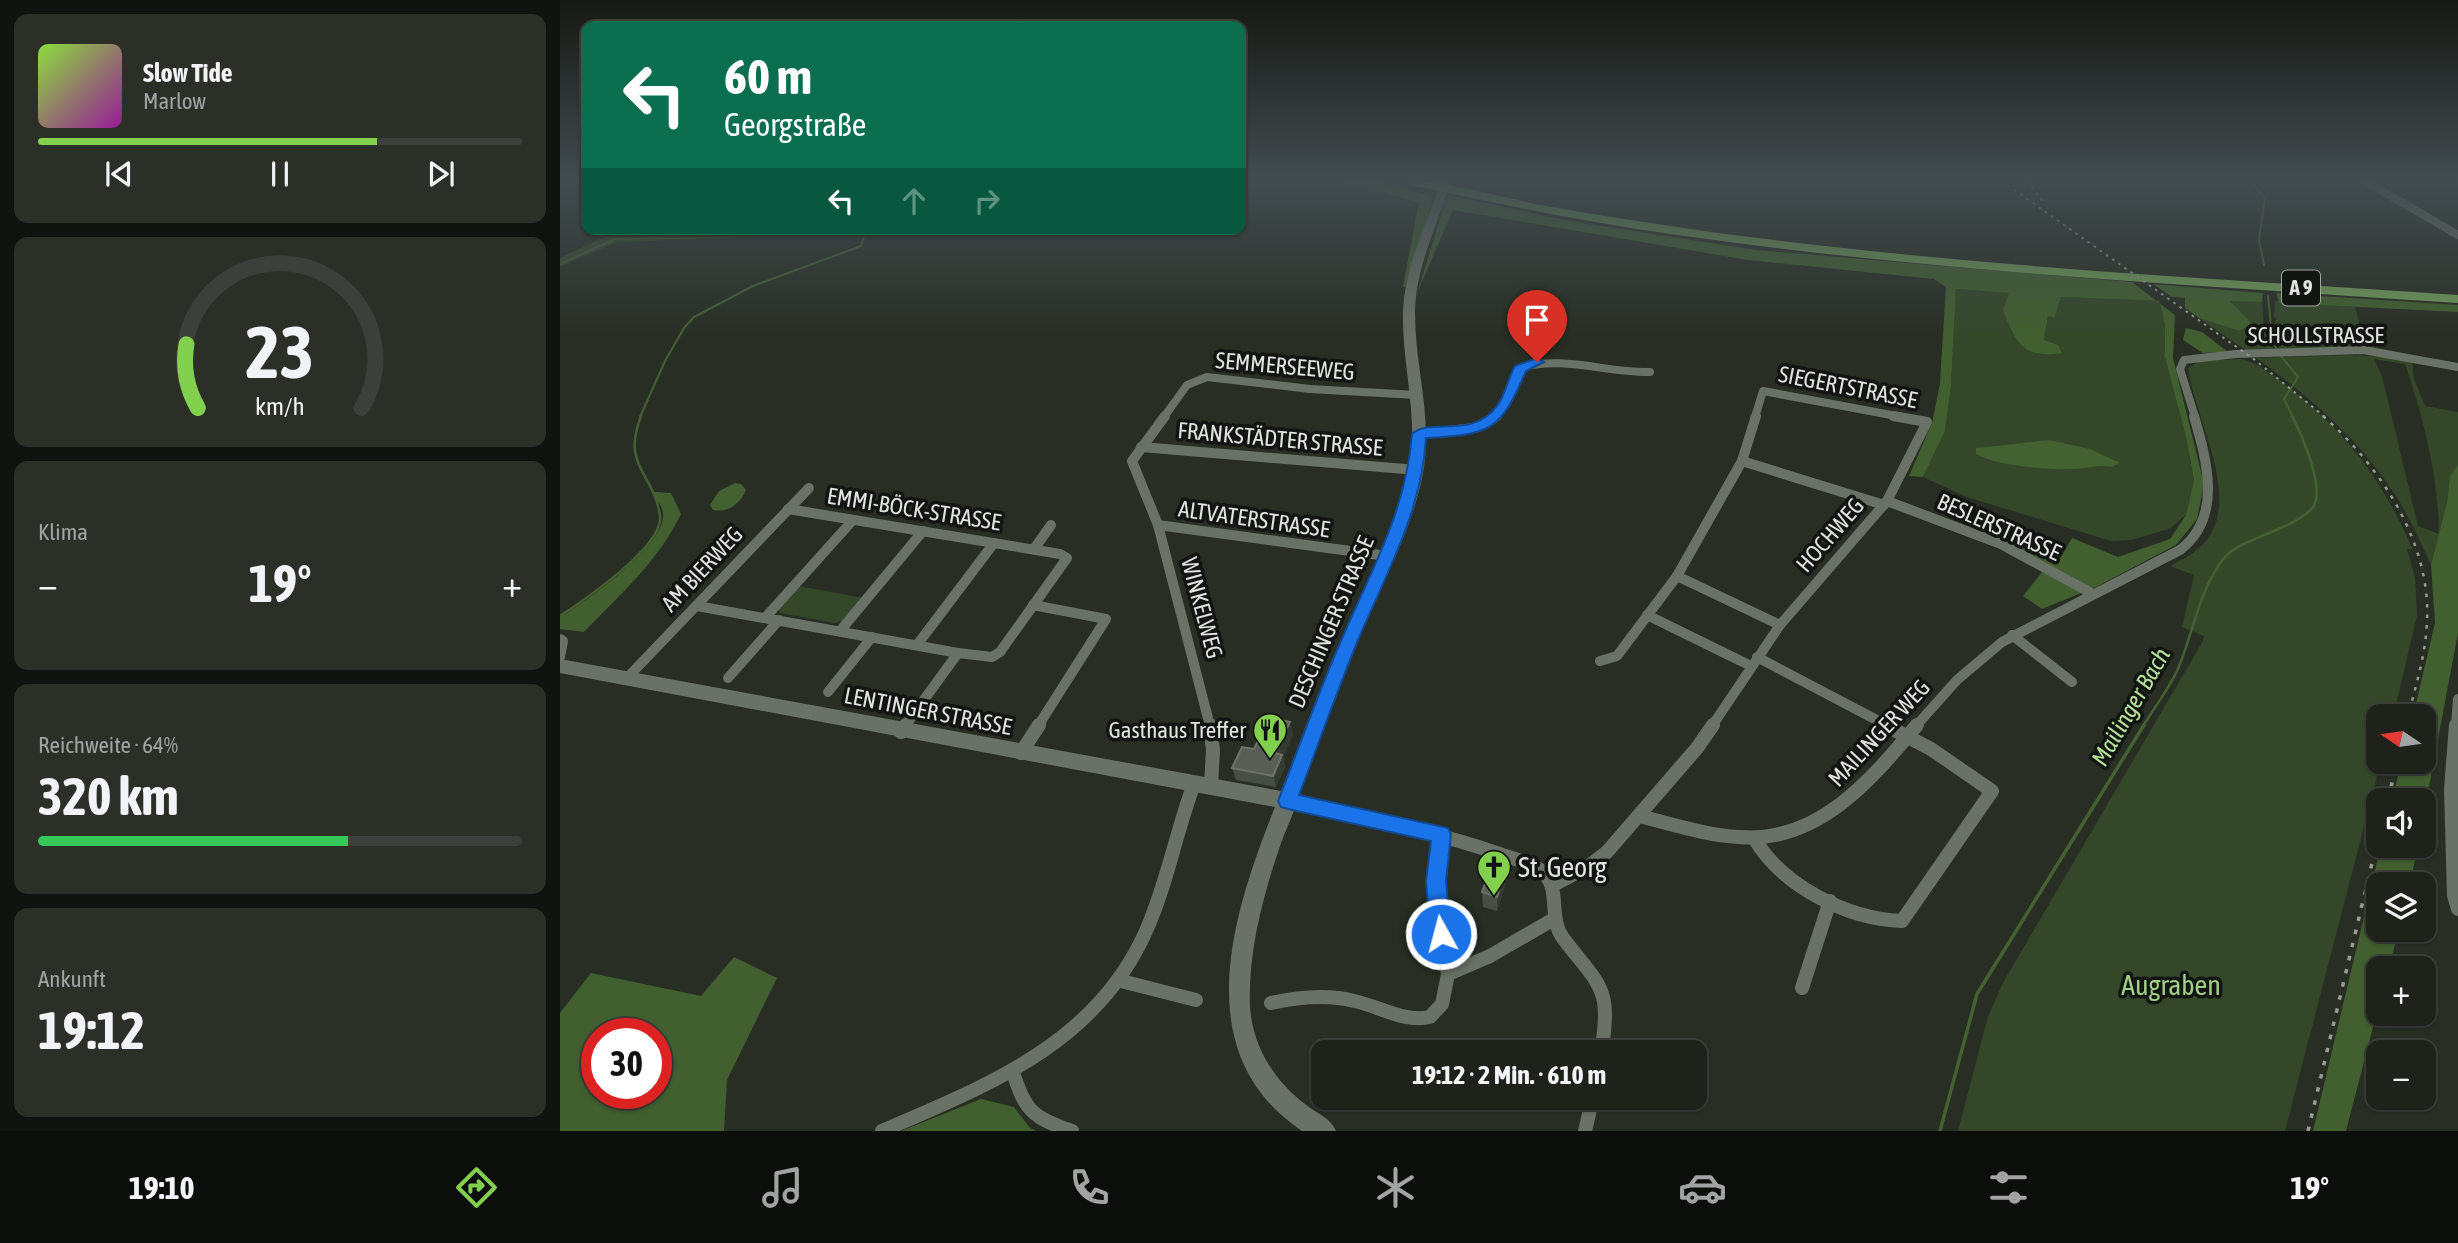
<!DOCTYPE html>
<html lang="de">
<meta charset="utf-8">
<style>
:root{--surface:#1e221b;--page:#2b2f28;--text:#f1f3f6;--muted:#a1a4a3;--line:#3c3f3a;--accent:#83d04f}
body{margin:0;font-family:"Asap Condensed",sans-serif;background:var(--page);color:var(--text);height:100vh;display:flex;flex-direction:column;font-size:26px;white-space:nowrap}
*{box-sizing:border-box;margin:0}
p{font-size:23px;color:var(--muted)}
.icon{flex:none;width:38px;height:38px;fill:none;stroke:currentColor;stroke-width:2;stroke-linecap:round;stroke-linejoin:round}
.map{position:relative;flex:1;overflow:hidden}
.details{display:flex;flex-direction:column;gap:14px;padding:14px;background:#10130f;width:560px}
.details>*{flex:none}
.hud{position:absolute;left:21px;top:21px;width:665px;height:214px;border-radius:14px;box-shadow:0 2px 5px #0004,0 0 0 2px var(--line);background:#0b6e4f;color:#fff;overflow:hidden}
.needle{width:46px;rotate:283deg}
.controls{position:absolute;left:1806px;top:704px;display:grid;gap:14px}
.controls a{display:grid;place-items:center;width:70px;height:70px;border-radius:14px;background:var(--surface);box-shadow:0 2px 5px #0004,0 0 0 2px var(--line);font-size:35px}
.speed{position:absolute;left:21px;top:1018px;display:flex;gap:14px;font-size:35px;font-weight:700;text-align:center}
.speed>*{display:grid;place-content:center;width:91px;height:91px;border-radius:50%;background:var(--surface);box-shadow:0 2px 5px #0004,0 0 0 2px var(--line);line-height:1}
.speed .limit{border:10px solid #d22;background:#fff;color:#111}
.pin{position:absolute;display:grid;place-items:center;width:60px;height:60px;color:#fff;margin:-72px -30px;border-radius:50% 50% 50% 0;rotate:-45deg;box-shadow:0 0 7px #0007}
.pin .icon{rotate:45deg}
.me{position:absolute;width:77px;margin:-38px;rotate:353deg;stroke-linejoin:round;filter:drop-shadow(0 0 5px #0008)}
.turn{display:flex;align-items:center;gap:24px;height:147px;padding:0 28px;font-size:32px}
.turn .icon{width:91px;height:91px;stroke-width:2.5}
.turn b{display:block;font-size:49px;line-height:60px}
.lanes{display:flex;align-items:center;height:66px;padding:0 28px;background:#0003;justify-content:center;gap:35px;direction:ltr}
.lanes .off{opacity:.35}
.big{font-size:52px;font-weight:700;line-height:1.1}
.details .tile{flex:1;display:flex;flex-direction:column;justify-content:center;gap:10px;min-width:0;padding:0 24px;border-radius:14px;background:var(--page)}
.details .dial{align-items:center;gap:0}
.dial svg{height:182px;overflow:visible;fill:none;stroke:var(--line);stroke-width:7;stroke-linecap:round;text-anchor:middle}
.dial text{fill:var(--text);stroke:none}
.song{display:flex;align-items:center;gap:21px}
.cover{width:84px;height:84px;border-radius:10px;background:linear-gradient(135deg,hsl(90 70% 55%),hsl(300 70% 35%))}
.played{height:7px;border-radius:4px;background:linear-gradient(90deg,var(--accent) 70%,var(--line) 70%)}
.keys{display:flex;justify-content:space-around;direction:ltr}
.heat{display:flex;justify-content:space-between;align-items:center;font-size:38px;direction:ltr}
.charge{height:10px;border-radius:5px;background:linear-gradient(90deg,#34c759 64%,var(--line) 0)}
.trip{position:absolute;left:751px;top:1040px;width:396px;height:70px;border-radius:14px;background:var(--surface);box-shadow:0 2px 5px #0004,0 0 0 2px var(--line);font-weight:700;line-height:70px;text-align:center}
.menu{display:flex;height:112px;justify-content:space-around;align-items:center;background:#0c0e0b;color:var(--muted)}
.menu .icon{width:49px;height:49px}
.menu .on{color:var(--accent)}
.menu b{font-size:32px;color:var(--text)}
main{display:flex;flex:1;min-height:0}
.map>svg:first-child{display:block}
.green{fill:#344829;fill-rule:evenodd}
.forest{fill:#415f2f;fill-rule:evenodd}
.water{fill:#436131}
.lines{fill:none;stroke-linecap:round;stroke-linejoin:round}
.stream-far2{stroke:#436131;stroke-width:2}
.stream-far1{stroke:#436131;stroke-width:2.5}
.stream{stroke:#436131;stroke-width:3.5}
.street-far2{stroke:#6a7267;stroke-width:8}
.street-far1{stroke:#6a7267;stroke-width:10}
.street{stroke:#6a7267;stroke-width:14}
.secondary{fill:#6a7267;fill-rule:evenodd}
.highway{fill:#719a58;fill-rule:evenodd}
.rail-far2{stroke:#979c95;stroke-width:2;stroke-dasharray:2.5 5;stroke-linecap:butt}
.rail-far1{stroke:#979c95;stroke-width:2.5;stroke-dasharray:3.5 7;stroke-linecap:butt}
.rail{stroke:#979c95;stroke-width:3.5;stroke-dasharray:4.5 9;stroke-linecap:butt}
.wall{fill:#474e45}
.shaded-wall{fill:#343b31}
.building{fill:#585e55;stroke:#6d736a;stroke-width:2}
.route{fill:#1a73e8;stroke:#114b97;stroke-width:2}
.labels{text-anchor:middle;stroke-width:7;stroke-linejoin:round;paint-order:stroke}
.shield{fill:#121511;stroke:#a2a6a0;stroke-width:2}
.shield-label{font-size:21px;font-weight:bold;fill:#e0e4de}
.street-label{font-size:23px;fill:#e0e4de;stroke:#121511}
.poi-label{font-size:23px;fill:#e0e4de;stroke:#121511;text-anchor:end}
.water-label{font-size:24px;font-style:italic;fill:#b4e499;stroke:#121511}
.near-poi-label{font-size:28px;fill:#e0e4de;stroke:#121511;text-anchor:start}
.near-park-label{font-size:28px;fill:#a0cf86;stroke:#121511}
</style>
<main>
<section class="details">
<div class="tile">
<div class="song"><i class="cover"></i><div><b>Slow Tide</b><p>Marlow</p></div></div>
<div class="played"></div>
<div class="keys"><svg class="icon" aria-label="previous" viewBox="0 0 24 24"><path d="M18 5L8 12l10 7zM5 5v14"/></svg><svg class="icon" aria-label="pause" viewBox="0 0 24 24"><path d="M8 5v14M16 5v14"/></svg><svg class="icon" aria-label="next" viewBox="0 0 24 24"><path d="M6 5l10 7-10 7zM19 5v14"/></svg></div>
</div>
<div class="tile dial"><svg viewBox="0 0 100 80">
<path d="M14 69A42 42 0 1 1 86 69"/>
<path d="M14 69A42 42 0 0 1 9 41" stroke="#83d04f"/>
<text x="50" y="56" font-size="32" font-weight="700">23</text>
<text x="50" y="72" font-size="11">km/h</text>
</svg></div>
<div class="tile"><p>Klima</p>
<div class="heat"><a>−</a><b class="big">19°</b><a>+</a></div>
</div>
<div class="tile"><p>Reichweite · 64%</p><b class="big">320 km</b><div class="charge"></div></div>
<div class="tile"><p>Ankunft</p><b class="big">19:12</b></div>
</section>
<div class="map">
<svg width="1898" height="1131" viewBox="0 0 1898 1131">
<rect width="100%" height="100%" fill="#282e24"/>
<g class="green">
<path d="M 87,229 L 104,229 L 98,236 L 287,229 L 284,234 L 57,242 L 0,267 L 0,258 L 42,238 Z"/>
<path d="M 1396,289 L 1450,293 L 1484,341 L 1488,316 L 1495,316 L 1501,297 L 1599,301 L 1605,325 L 1605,357 L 1626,437 L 1634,480 L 1626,515 L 1609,529 L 1571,540 L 1551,541 L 1407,497 L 1363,477 L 1385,431 L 1391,386 Z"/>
<path d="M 1669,300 L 1702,302 L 1704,330 L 1714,350 L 1687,351 L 1639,318 L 1679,331 L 1691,324 Z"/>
<path d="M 1715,301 L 1795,307 L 1805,345 L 1852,355 L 1721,350 L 1715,341 L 1715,320 L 1718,319 L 1714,317 Z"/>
<path d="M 1792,355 L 1830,357 L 1852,362 L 1854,379 L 1865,406 L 1898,412 L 1898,465 L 1890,476 L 1887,502 L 1871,565 C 1860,541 1849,516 1834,493 C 1798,438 1749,396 1696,358 ZM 1814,359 L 1845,364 C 1864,419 1878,475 1879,534 L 1858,526 L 1822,376 Z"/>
<path d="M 1680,359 C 1697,362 1708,372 1722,382 C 1783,427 1823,480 1853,550 L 1847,549 L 1855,578 L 1857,615 L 1834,714 L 1818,716 L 1818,761 L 1821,761 L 1725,1131 L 1398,1131 L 1428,1016 L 1444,981 L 1643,641 L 1644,636 L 1622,627 L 1634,575 L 1610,566 C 1623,559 1636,553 1646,541 C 1682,497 1634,416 1628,368 L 1640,361 Z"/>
<path d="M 239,586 L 303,598 L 284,620 L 275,623 L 220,613 L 219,608 Z"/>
</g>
<g class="forest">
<path d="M 777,181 L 817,181 L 874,197 L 845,287 L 843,287 L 859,202 Z"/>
<path d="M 887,195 L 1009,221 L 1196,250 L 1572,282 L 1615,315 L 1613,358 L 1644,484 L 1637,519 L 1616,545 L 1536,587 L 1482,609 L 1463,596 L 1487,566 L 1452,544 L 1502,555 L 1512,538 L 1558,557 L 1610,539 L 1626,515 L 1634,480 L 1626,437 L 1605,357 L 1605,325 L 1599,301 L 1501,297 L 1495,317 L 1488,316 L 1484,340 L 1498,345 L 1502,353 C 1463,359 1456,343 1443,310 L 1449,293 L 1396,289 L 1391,386 L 1385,431 L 1363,477 L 1349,476 L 1372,423 L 1380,383 L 1386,287 L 1374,279 L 1188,260 L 893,210 L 858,291 Z"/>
<path d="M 1593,284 L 1703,293 L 1702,302 L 1670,301 L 1692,324 L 1679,331 L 1639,318 L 1625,308 L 1625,298 L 1612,297 Z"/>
<path d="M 1716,293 L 1898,305 L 1898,312 L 1719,303 Z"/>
<path d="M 1626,328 L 1642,332 L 1668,352 L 1643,353 L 1623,340 Z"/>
<path d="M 1898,465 L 1898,633 L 1864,813 L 1864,800 L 1832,800 L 1842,761 L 1864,761 L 1864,716 L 1853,716 L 1875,623 L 1871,565 L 1887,502 L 1890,476 Z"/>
<path d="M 96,492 L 111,493 L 121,514 C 99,560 60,595 24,632 L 0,629 L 0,617 C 25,603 102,547 103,517 C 104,507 97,501 92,493 Z"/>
<path d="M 1821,845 L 1858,845 L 1850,884 L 1818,884 L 1818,929 L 1839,929 L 1829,968 L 1818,968 L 1818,1008 L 1786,1131 L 1753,1131 Z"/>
<path d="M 174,957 L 217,978 L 167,1080 L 164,1131 L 0,1131 L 0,1013 L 31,973 L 141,996 ZM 37,1034 L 96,1034 L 96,1094 L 37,1094 Z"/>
<path d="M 421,1099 L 454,1107 L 470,1128 L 477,1131 L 341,1131 Z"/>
</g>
<g class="water">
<path d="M 1489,440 L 1530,449 L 1560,463 L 1551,467 C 1538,464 1527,469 1513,469 C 1488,470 1437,466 1416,454 L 1416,448 L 1419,448 Z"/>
<path d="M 175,483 L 181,484 L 186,490 C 180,504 168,513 153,510 L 150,505 L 159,491 Z"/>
</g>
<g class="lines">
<g class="stream-far2">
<path d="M 1690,181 L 1705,198 L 1699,240 L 1704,265"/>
<path d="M 91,237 L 103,229"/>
<path d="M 0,264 L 55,239 L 305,233 L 301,246 L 193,286 L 134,317 L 124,328 L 105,361 L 80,417"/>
<path d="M 1708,296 L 1712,336 L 1717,351"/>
<path d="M 1721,356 L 1738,377 L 1724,399 L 1733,417"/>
</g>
<g class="stream-far1">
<path d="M 0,616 C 23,601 104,546 100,516 C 94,472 61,468 81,416"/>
<path d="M 1583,726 C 1594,708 1608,690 1617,671 C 1633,635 1639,588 1665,557 C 1679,539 1738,528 1753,507 C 1766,490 1741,433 1732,416"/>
</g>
<path class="stream" d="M 1380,1131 L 1417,994 L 1584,725"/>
<g class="street-far2">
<path d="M 1805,181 L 1898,235"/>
<path d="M 604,417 L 627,385 L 647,377 L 750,389 L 856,395"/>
<path d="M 935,417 L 945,405 L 960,368 C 1003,355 1046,373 1090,372"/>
<path d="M 1195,417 L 1203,391 L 1342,417"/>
<path d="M 1635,417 L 1620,369 L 1624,360 L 1676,354 L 1803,350 L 1898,367"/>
</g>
<g class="street-far1">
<path d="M 605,416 L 572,461 L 598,525 L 650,726"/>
<path d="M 859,434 L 915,428 L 937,416"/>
<path d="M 581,447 L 857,470"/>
<path d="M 1182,461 L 1324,505"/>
<path d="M 1327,501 L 1441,544 L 1533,594"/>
<path d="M 228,509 L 500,554 L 507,558 L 440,652 L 432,657 L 398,653 L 345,726"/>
<path d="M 598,525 L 827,556"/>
<path d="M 474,549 L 491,525"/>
<path d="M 1117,576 L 1220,625"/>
<path d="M 473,605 L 546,619 L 478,726"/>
<path d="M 137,606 L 398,653"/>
<path d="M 1087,615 L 1191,666"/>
<path d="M 205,618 L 293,520"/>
<path d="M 280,631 L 363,531"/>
<path d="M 1452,635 L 1512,682"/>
<path d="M 0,639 L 3,641 L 0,657"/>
<path d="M 357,645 L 434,543"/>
<path d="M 1197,657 L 1328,726"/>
<path d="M 1040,661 L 1057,656 L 1117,576 L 1182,461 L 1196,416"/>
<path d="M 168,678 L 219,620"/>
<path d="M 66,679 L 249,488"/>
<path d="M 268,692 L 312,637"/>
<path d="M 1152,726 L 1220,625 L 1327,501 L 1367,422 L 1333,416"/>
<path d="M 1356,726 L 1397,680 L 1442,642 L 1620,550 C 1663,517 1647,461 1634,416"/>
<path d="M 1896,726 L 1898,699"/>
</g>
<g class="street">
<path d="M 650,725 L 653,750 L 651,786"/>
<path d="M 1896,725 L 1891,789 L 1894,895 L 1898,909"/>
<path d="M 341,732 L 346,725"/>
<path d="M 461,753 L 479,725"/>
<path d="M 728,801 C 800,817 870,830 940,854 C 954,859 973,863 984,873 C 1001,891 988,918 1003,938 C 1039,986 1053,987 1041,1052"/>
<path d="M 1079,816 C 1112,824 1145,835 1179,837 C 1258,844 1312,779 1357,725"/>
<path d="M 881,834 L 877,887 L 888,974"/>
<path d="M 1194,838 C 1222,886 1287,919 1342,921 L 1432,791 L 1371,749 L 1325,725"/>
<path d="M 993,885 L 1029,866 L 1047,852 L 1137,748 L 1153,725"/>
<path d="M 561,981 L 636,1000"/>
<path d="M 1242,988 L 1270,901"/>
<path d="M 711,1003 C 738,997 767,994 794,1001 C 819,1006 844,1023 870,1017 L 882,1004 L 888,974 L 930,956 L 994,919"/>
<path d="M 453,1072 C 465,1111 473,1118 512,1131"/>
<path d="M 322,1131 C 428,1085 536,1044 586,931 C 607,884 616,832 634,784"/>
<path d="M 1025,1131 L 1033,1097"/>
</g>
<path class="secondary" d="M 881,181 L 891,181 C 878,223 855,269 855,313 C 855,373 876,425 860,487 C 848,536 823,582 802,629 C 778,684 756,744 737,801 C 733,816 725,831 720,846 C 703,896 688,952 690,1006 C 692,1045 714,1081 745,1104 C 756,1113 771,1118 776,1131 L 742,1131 C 626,1053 673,913 715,807 L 0,673 L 0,659 L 721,791 C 742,737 762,682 786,629 C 809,577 841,524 850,466 C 858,415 842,365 843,313 C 844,268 867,223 881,181 Z"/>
<path class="highway" d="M 844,181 C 890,181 935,196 980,205 C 1066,220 1152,233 1238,243 C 1457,269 1678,280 1898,295 L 1898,303 C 1635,285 1372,272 1111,234 C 1023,222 937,203 850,185 Z"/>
<g class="rail-far2">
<path d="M 1442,181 L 1695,360 L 1765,417"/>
<path d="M 1467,181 L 1486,205"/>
</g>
<path class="rail-far1" d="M 1763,416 C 1820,466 1871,542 1867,621 C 1866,653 1856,685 1848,716"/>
<g class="rail">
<path d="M 1828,800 L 1837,761"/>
<path d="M 1748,1131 L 1818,838"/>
</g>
</g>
<g class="wall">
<path d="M 733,734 L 723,757 L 725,767 L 716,787 L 676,780 L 672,768 Z"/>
<path d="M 947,865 L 947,879 L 937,911 L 923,907 L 922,892 L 926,881 L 926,869 Z"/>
</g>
<g class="shaded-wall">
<path d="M 730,722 L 733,734 L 723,757 L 725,767 L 716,787 L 713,776 L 715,753 Z"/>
<path d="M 947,865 L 947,879 L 937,911 L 937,897 Z"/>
</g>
<g class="building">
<path d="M 709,717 L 730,722 L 715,753 L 722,755 L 713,776 L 672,768 L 682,747 L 694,749 Z"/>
<path d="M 929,860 L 947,865 L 937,897 L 922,892 L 930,870 L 926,869 Z"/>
</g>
<linearGradient id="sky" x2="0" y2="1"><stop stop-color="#161914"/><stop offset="0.53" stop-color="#424c50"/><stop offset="1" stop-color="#424c50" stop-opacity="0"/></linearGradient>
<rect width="1898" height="339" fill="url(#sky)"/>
<path class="route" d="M 977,358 L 984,362 L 966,371 C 940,432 931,434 866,438 C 862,511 826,574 798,640 C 777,691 759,743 739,795 L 888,828 L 891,834 L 886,881 L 891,934 L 888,942 L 881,945 L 873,942 L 870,934 L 866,881 L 871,841 L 728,809 L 721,807 L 718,801 C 739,748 758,693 781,641 C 811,570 846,512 852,434 C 869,417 912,440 937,406 C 946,394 948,378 955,366 Z"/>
<defs>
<g id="restaurant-pin" transform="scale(1.75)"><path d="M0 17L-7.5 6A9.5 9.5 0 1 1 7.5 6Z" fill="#83d04f" stroke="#121511"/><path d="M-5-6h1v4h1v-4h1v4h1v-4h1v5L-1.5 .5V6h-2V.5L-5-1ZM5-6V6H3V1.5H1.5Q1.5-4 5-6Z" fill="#111"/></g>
<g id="church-pin" transform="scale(1.75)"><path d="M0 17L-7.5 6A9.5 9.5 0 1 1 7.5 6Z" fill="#83d04f" stroke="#121511"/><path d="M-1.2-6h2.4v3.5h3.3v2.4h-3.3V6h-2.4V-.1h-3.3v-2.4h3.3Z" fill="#111"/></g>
</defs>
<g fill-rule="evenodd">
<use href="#restaurant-pin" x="710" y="730"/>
<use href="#church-pin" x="934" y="867"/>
</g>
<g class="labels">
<rect class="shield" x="1722" y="270.5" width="38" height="35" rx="5"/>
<g class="shield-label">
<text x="1741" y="295">A 9</text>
</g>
<g class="street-label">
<text x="1756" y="343">SCHOLLSTRASSE</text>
<text transform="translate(725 366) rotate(5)" y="8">SEMMERSEEWEG</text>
<text transform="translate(1288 387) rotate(11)" y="8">SIEGERTSTRASSE</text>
<text transform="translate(720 439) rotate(5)" y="8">FRANKSTÄDTER STRASSE</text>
<text transform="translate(354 509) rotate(9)" y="8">EMMI-BÖCK-STRASSE</text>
<text transform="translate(694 519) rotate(8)" y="8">ALTVATERSTRASSE</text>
<text transform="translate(1439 527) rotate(24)" y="8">BESLERSTRASSE</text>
<text transform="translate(1270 535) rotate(-49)" y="8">HOCHWEG</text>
<text transform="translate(142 569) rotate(-47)" y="8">AM BIERWEG</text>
<text transform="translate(642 608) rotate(75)" y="8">WINKELWEG</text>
<text transform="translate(771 622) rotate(-67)" y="8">DESCHINGER STRASSE</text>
<text transform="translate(368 711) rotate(11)" y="8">LENTINGER STRASSE</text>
<text transform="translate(1319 733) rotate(-47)" y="8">MAILINGER WEG</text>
</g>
<g class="poi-label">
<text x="686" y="738">Gasthaus Treffer</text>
</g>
<g class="water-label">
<text transform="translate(1571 707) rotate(-60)" y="8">Mailinger Bach</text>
</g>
<g class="near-poi-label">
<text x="958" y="877">St. Georg</text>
</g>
<g class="near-park-label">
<text x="1611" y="995">Augraben</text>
</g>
</g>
</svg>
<div class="controls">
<a><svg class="needle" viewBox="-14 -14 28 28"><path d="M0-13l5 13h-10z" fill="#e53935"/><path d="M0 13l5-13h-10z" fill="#a1a4a3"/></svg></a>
<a><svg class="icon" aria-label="sound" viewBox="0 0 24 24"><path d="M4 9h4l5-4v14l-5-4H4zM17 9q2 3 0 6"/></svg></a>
<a><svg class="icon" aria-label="layers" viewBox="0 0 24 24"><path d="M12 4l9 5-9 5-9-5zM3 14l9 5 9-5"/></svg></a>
<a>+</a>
<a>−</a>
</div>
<div class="speed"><div class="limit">30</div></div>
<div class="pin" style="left:977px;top:362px;background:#d93025"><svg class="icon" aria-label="arrive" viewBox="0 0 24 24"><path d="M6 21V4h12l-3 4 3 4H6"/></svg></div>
<svg class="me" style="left:881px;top:934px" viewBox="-20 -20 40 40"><circle r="17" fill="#1a73e8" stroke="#fff" stroke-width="3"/><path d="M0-11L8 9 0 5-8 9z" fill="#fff"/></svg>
<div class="trip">19:12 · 2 Min. · 610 m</div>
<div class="hud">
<div class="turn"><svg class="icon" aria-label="left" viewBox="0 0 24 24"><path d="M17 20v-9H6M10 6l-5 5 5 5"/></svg><div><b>60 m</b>Georgstraße</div></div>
<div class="lanes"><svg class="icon" aria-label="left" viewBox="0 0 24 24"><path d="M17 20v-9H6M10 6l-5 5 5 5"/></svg><svg class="icon off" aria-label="ahead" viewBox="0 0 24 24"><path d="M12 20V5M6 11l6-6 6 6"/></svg><svg class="icon off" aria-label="right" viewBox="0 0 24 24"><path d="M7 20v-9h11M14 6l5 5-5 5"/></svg></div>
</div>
</div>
</main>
<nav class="menu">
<b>19:10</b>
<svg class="icon on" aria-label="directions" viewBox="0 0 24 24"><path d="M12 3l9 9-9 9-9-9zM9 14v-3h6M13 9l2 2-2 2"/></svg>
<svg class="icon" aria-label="music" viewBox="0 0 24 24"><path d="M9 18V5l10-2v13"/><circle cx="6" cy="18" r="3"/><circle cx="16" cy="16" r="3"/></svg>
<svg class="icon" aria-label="phone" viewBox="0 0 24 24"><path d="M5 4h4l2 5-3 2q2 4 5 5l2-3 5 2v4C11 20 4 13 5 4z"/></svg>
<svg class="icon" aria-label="climate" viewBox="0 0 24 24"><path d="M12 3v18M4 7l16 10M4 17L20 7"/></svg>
<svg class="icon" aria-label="car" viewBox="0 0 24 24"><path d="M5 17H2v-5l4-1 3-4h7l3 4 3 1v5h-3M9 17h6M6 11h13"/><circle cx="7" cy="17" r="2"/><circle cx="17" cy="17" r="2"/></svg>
<svg class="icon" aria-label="filters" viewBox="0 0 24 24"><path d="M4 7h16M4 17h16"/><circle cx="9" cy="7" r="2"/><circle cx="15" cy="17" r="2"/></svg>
<b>19°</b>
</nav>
